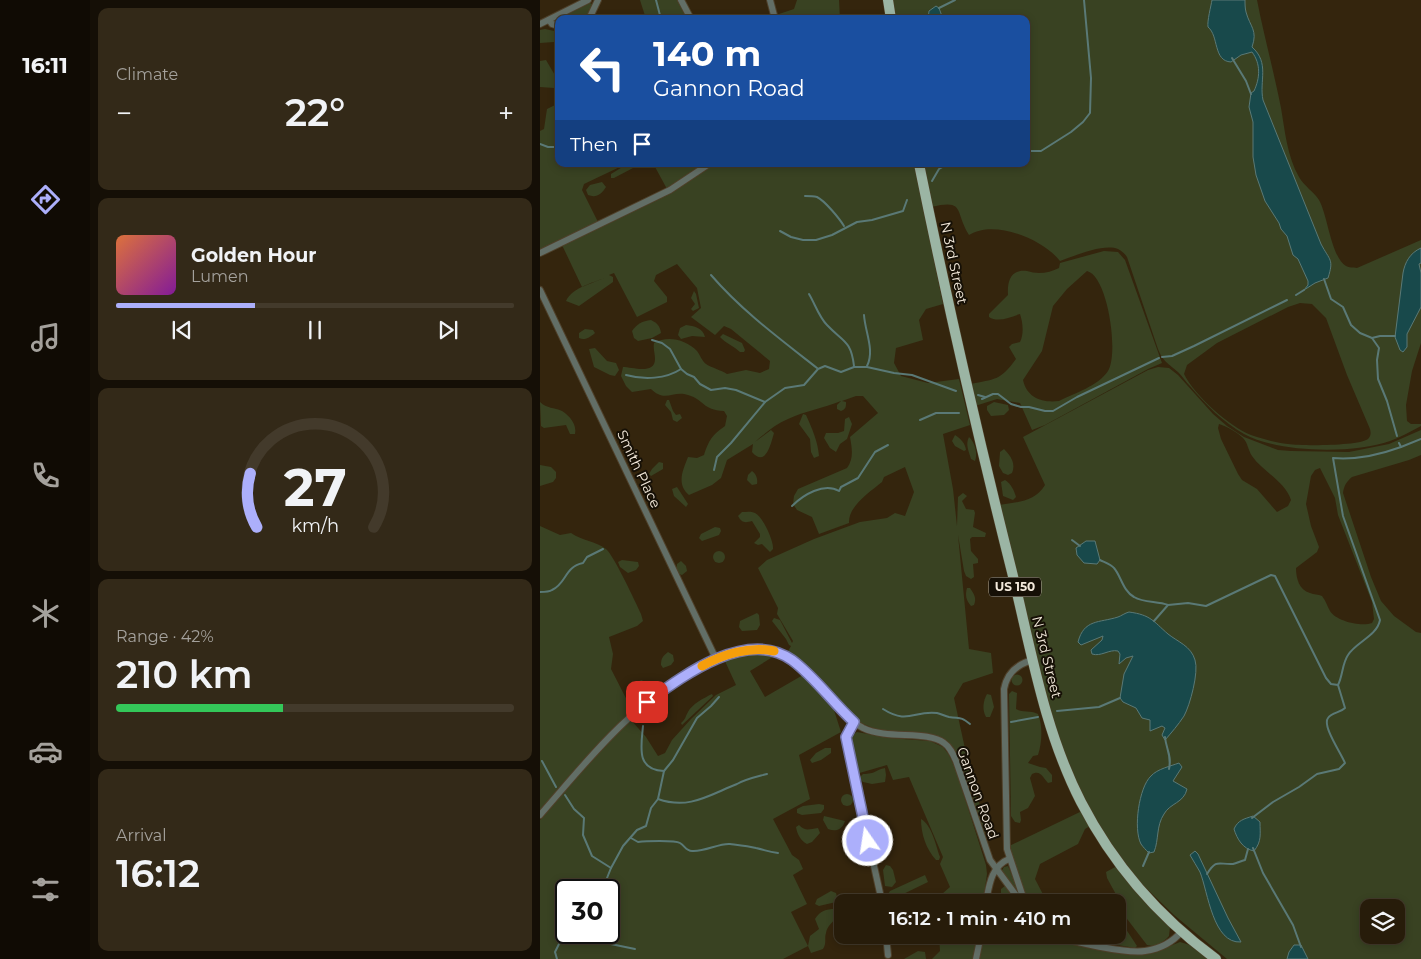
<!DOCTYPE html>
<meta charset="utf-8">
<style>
:root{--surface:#271c0a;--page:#332918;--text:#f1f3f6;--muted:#a4a19c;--line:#433a2b;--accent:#acaffb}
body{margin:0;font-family:Montserrat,sans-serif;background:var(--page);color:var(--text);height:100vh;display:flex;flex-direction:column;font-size:19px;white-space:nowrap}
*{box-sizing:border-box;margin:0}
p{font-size:16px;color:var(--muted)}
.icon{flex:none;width:28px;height:28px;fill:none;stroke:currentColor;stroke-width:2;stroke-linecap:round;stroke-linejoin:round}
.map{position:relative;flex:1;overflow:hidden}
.side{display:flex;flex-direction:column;gap:8px;padding:8px;background:#150f06;width:450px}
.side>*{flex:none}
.banner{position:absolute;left:15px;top:15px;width:475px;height:152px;border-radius:10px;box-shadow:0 2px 8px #0003,0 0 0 1px var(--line);background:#1a4fa0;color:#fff;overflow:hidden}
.tools{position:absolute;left:820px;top:899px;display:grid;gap:10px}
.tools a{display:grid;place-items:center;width:45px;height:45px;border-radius:10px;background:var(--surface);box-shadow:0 2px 8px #0003,0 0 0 1px var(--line);font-size:25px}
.speed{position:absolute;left:15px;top:879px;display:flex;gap:10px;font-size:25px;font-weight:700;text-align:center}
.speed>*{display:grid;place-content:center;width:65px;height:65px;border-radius:50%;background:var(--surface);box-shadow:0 2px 8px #0003,0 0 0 1px var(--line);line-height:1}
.speed .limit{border:2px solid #111;border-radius:8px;background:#fff;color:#111}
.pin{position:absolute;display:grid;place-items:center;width:42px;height:42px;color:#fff;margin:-21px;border-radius:10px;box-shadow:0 2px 8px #0006}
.me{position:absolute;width:55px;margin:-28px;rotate:347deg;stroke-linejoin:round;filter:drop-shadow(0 0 4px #0008)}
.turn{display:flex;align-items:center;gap:18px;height:105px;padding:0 15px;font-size:22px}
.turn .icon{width:65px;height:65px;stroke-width:2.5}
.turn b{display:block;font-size:35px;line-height:42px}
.then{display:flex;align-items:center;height:48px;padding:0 15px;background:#0003;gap:10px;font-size:19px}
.big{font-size:38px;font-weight:600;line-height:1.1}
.side .tile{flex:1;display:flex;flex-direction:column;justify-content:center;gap:8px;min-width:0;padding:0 18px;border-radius:10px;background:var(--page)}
.side .dial{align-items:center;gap:0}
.dial svg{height:130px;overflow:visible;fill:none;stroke:var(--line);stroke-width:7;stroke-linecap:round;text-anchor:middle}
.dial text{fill:var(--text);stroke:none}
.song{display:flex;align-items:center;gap:15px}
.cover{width:60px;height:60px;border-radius:8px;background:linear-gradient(135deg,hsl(20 70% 55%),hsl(290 70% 35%))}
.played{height:5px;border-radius:2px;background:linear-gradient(90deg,var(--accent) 35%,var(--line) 35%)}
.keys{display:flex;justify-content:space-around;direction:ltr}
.heat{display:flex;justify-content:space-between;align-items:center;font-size:28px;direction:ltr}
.charge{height:8px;border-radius:4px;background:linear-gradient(90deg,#34c759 42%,var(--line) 0)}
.trip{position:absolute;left:294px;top:894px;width:292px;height:50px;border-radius:10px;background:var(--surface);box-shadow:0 2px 8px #0003,0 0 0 1px var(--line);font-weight:600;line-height:50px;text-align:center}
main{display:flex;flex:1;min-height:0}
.dock{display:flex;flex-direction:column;width:90px;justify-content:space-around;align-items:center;background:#100b04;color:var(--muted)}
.dock .icon{width:35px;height:35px}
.dock .on{color:var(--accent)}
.dock b{font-size:22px;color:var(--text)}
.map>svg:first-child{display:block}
.green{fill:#394222;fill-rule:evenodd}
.water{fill:#18494b;stroke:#5a7976}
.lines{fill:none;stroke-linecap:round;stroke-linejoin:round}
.stream{stroke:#5a7976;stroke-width:2}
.street-casing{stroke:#4f402a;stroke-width:8}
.primary-casing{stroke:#4f402a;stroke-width:11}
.street{stroke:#626e66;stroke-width:6}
.primary{stroke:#9bb5a4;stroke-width:10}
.route-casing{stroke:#7072a3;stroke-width:12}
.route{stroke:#acaffb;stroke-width:9}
.slow{stroke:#f59e0b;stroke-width:9}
.labels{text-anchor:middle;stroke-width:4;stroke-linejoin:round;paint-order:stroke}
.shield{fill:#161006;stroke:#b1a89b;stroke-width:1}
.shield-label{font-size:12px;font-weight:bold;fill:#f3e9db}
.street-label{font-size:14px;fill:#f3e9db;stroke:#161006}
</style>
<main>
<nav class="dock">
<b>16:11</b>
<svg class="icon on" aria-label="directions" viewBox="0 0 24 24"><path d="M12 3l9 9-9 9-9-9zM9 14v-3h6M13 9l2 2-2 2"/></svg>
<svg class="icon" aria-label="music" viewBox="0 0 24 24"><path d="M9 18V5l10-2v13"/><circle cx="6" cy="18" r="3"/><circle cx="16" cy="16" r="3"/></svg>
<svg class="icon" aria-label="phone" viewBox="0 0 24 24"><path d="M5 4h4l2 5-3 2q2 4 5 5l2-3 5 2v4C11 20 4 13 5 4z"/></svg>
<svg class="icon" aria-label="climate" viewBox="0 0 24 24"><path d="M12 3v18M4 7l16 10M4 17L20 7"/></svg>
<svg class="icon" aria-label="car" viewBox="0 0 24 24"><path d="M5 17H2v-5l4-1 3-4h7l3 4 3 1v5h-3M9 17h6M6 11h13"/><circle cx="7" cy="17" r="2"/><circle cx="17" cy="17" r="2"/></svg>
<svg class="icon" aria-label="filters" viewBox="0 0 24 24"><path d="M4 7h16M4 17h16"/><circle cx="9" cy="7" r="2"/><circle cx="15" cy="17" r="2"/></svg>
</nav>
<section class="side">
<div class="tile"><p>Climate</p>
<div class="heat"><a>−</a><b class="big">22°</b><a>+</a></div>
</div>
<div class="tile">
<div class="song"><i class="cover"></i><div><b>Golden Hour</b><p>Lumen</p></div></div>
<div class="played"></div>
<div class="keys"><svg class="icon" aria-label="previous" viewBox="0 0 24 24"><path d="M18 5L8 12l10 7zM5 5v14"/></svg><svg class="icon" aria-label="pause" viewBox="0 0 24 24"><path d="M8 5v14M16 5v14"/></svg><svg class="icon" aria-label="next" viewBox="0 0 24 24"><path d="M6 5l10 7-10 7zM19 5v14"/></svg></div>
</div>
<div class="tile dial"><svg viewBox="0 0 100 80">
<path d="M14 69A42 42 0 1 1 86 69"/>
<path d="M14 69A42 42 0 0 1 10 36" stroke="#acaffb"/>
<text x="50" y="56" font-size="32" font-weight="700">27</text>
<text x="50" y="72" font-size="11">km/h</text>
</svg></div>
<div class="tile"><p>Range · 42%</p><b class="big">210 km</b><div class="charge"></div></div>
<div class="tile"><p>Arrival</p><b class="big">16:12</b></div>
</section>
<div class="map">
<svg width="881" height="959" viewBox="0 0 881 959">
<rect width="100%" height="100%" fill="#34250d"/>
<g class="green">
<path d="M 100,0 L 139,0 L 148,19 L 106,19 Z"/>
<path d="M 257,0 L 299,0 L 300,19 L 237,19 L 236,15 L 254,9 Z"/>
<path d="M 351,0 L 717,0 C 724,36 734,72 741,108 C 745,131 747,156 759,177 C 764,186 774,192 779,200 C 788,216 791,257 806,266 C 809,268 813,267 817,268 L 881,240 L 881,343 L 872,371 L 866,405 L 867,421 L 871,424 L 881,424 L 881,426 C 871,431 861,437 850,441 C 813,454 739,453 704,434 C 683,422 666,405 650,386 C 646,382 642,376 638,372 C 628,363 623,362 618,349 L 587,257 C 585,254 582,251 578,249 C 564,243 534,256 520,261 C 503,239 454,219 429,235 C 414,211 426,199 391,207 L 382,164 L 486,164 L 486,19 L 354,19 ZM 760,303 L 772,304 L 786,318 L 807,375 L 830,429 C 831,433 831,436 828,439 C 819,446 762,446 748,444 C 736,443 723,439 711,435 C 690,427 654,395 644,374 L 647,365 L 677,343 L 748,307 Z"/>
<path d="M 48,2 L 52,4 L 47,19 L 19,19 L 19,23 L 17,22 L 17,19 Z"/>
<path d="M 5,29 L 19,32 L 19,40 L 14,42 L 0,43 L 0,30 Z"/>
<path d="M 6,60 L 16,77 L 19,77 L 19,86 L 14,88 L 0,87 L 0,61 Z"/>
<path d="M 19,103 L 19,164 L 86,164 L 44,184 L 42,190 L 58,222 L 0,250 L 0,131 L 4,129 L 7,109 Z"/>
<path d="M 92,164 L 165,164 L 127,189 L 114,165 L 100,168 Z"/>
<path d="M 173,164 L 374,164 L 403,304 L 386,309 L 379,320 L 383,340 L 356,348 L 354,363 L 361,376 L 388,383 L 419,379 L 430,425 L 403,434 L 413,489 L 417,526 L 418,497 L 423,493 L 427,496 L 422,501 L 426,509 L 434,510 L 435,513 L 433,527 L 446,533 L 445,537 L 432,537 L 430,539 L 431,551 L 438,559 L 438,563 L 433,564 L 434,577 L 431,579 L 426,576 L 424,571 L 418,535 L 429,649 L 451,653 L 453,673 L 423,683 L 414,698 L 434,790 L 430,794 L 406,741 L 397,736 L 338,730 L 321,723 L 306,711 L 262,665 L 247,653 L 251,646 L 249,645 L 246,639 L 232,621 L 234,618 L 240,620 L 252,643 L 253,641 L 237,614 L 238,608 L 218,568 L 227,560 L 274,539 L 320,522 L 347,518 L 355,513 L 365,516 L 374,492 L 365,467 L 344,477 L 342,482 C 330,492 308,506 309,523 L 279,534 L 272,517 L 257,510 L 253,504 L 254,496 L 258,489 L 307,468 C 314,458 312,449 310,437 L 338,413 L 323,396 L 316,396 L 302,401 L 306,402 C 306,407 306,409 301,411 L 297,409 L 297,405 L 301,401 C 283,408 265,411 248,419 C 236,424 225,433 215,442 L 231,430 L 234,433 C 231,443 226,468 212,452 L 213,444 L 187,460 L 181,478 L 172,485 L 149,495 C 136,484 143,470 148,457 L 157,458 L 164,455 C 169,440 172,435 185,426 L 187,416 L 184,411 C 162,410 165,400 148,395 C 133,390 125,403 111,389 L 92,392 L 86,386 L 81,376 L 83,367 C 92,367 115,375 115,359 C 115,353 113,349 114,343 C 128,335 146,340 157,351 C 160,355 162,361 166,364 C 172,368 181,370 187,374 L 206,370 L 220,373 L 229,369 L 230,361 L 191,329 L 184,326 L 175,335 L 151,317 L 161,308 L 157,288 L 137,264 L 116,275 L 114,281 L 127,297 L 127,302 L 97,317 L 74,273 L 69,275 L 73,277 L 73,282 L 39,306 L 26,301 C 32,287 56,282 69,276 L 42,287 L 22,245 L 164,171 Z"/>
<path d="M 89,165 L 93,168 L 74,178 L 71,178 L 71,174 L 84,166 Z"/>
<path d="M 62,182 L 66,187 C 61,195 56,198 48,195 L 46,190 L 50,185 Z"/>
<path d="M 564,251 L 578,252 L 585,260 L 622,363 L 608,369 L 505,425 L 492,430 L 480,403 L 457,399 L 435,406 L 430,384 C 455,379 460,381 476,359 L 469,347 L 472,344 L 480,342 C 484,334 483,323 480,314 C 470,317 458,323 449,317 L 449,314 L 468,295 C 467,281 471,269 487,271 C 491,272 495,273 499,273 C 506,273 513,271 519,268 L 520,263 ZM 547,271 C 568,276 579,354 568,371 C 558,386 535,393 519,401 C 502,403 487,398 483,380 L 502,351 L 513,306 L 527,289 Z"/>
<path d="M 154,291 L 156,294 L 159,308 L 153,311 L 151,309 L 155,304 L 151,298 Z"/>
<path d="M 111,320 C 117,323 120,326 121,333 L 112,338 L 98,341 L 94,338 L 92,331 C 97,324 102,321 111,320 Z"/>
<path d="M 146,325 C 154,326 163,328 165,337 L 152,336 L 141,339 L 138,335 L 140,328 Z"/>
<path d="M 45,329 L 53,330 L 55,333 C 50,337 45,341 39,338 L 39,333 Z"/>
<path d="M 183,334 L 202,343 L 205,350 L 204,352 L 200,352 C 194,346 185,343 180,337 Z"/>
<path d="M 55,348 L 67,361 L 76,363 L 79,370 L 75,376 L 70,375 L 54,367 L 49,349 Z"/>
<path d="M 618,367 L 629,368 L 638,375 L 673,414 L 687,426 L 704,437 L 738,450 L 751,451 L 809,452 L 849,444 L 881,430 L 881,455 L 869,460 L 812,477 C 806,482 804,486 803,493 L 831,577 L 841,601 L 854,616 L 876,632 L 881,633 L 881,959 L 687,959 L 634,915 L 599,881 L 585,864 L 565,834 L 545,801 L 527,760 L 507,701 L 459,505 C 477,502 495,502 505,485 L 483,437 L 608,370 ZM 679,424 C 686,426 697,432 703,438 C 708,443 708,450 712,456 C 723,472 745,481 751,500 L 748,506 L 737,512 L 717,489 L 702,480 L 698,474 L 681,439 L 678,428 ZM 780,468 L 795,498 L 798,515 L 832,602 L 834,619 L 832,623 C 821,627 796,621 790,611 C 787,606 786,601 782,596 C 778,594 774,595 770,593 C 759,590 756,578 756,568 L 777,552 L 779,547 L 771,526 L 766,504 L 771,476 L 775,470 ZM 829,908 L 856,908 L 856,935 L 829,935 Z"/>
<path d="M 127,400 L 129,400 L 133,411 L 136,415 L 140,414 L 142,418 L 137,422 L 133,420 L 131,412 L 125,405 Z"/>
<path d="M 0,402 C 7,409 14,407 22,411 C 30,416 37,425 35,434 L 30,434 L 26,425 L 4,428 L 1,426 Z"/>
<path d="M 454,402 L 468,405 L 469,410 L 464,415 L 451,416 L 447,410 L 447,406 Z"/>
<path d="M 263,414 L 266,415 C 272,428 278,442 279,456 L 274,458 L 271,452 L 270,439 L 259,424 Z"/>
<path d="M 309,417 L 312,424 L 307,439 L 300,444 L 296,452 L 290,448 L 284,438 L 286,433 L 298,433 L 304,431 L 305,419 Z"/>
<path d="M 415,435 C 421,439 425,443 426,450 L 424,451 L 415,446 L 412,441 Z"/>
<path d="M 429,437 C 435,442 438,454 435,461 L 431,459 C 429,452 425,444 429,437 Z"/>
<path d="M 464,449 C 471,456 476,464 472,473 L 468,475 L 463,473 L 459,466 L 460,452 Z"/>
<path d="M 119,462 L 123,463 L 123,469 L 111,476 L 109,474 L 112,469 Z"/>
<path d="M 0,465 L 11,467 L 16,472 L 16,478 L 13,482 L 0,486 Z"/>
<path d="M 212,471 C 216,474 218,479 217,484 L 212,485 L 207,480 L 208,475 Z"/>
<path d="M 465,480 C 471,484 474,490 476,497 L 473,500 L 463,496 L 461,482 Z"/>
<path d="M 137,487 L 148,504 L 146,507 L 134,496 L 132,489 Z"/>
<path d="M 202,512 C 206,512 211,511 215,513 C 223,517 234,541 233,549 L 230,552 L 222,544 L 218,545 L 214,543 L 220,537 L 220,534 L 212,521 C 205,523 202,523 198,516 Z"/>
<path d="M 0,526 L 20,535 L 31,533 C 43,541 55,541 66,549 C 73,554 96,603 101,614 L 103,621 L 97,626 L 69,637 L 73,654 L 71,669 L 92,710 L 59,744 L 0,811 Z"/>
<path d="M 175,527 L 180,528 L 181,531 L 179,535 L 162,541 L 159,538 L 161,534 Z"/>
<circle cx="179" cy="557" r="6"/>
<path d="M 82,560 L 98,562 L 99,566 L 96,570 L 88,573 L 80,567 L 78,562 Z"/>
<path d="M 141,561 L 146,566 L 147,571 L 142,575 L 139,574 L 136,570 L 137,564 Z"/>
<path d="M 427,588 L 430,588 C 434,594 437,598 434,605 L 431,606 C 426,600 425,595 427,588 Z"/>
<path d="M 217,613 L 219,615 L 220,625 L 217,630 L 202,631 L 199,627 L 200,621 Z"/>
<path d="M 128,652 L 133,655 L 134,661 L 131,665 L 123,668 L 121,665 C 121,658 123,656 128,652 Z"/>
<path d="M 215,652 L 224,652 L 236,655 L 210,671 L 225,697 L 263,675 L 293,707 L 301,732 L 259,755 L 270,799 L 233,819 L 252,855 L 259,860 L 263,869 L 253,875 L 267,904 L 251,912 L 268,946 L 270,936 L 279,929 L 275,919 C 280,911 286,909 295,909 L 298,916 C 294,921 287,926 286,933 C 284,939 287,943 283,949 L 271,953 L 268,946 L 243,959 L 0,959 L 0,820 L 60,751 L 91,720 L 106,737 L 118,756 L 125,753 L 132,740 L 151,719 L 176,695 L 196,685 L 184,659 ZM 26,890 L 69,890 L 69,932 L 26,932 Z"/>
<circle cx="477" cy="680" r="5.5"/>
<path d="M 102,680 L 105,684 L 105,688 L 96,691 L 92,687 L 96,682 Z"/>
<path d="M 472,691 L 477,693 L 476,709 C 483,713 490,710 498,714 C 503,726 502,743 498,755 L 493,756 L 488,763 L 500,767 L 506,768 L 512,775 L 512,782 L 508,783 C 502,777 501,770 492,774 L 490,778 L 495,796 L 488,808 L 480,812 L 481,820 L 480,823 L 475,822 L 471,816 L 469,694 Z"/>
<path d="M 172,694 L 173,696 L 142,725 L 141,723 C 146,719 145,717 148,712 C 152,704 164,698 172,694 Z"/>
<path d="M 447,694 L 451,695 L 454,707 L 450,717 L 446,717 C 442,710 443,701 447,694 Z"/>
<path d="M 111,706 L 118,713 L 119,718 L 109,720 L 104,716 L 105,710 Z"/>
<path d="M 317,732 L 349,738 L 390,741 L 403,747 L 409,755 L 416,770 L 446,865 L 447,874 L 443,902 L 401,902 L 402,894 L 410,887 L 400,864 L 403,857 L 369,777 L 353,780 L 347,765 L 316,774 L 310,749 L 310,736 Z"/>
<path d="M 285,748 L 291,748 L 291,753 L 281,760 L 272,763 L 270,760 L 276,753 Z"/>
<path d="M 345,768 L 346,775 L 345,782 L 332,784 L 323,782 L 319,778 L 323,774 C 336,774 335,770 345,768 Z"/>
<path d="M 433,794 C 442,799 442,821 446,831 L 444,834 L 432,797 Z"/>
<circle cx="307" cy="800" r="6"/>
<path d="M 279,804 L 284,805 L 284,809 L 281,813 L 262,815 L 257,813 L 257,809 L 263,806 Z"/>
<path d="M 542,811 L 550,826 L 545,829 L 538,844 L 500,864 L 495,879 L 507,902 L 487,902 L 471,857 L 469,846 Z"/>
<path d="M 284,816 L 305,821 C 302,830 296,832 288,829 L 283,820 Z"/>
<path d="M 381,819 C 392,825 396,846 400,857 L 399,860 L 396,860 C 386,849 381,834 381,819 Z"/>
<path d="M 259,825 C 266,832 269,829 278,828 L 280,833 L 272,842 L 267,844 C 261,841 257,834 256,827 Z"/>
<path d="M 334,825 C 342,834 345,846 342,858 C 332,850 331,837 334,825 Z"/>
<path d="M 346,865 L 350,866 L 353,870 L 356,882 L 352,887 L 345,886 L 343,870 Z"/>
<path d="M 468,866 L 480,894 L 480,895 L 461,872 L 464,867 Z"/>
<path d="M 577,866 L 630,927 L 629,936 C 624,942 615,948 607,945 L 581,911 L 578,898 L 567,878 L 566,872 Z"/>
<path d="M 385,875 L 388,882 L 355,898 L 348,898 L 348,894 L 350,891 Z"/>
<path d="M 465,886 L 477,902 L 462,902 L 461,900 L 461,889 Z"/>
<path d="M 291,891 L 296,893 L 297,897 L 296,902 L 279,906 L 275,904 L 277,899 Z"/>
<path d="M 578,917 L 597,946 L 595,948 L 537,938 L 534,935 L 578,935 Z"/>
<path d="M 399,935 L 439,935 L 434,959 L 392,959 L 400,951 Z"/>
<path d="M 443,935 L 452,935 L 455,942 L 487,935 L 505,935 L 524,942 L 598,955 L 615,952 L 640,942 L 650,945 L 669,959 L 439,959 Z"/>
<path d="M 378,951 L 385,952 L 386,959 L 364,959 Z"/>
</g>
<g class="water">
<path d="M 672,0 L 705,0 C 705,4 705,8 706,12 C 710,27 718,30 712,47 C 730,63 719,81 723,100 L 781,244 C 790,261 794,259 788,278 L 775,283 L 764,290 L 768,285 L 768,281 L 758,259 L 753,255 L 747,236 L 741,229 L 739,223 L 725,201 L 716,175 L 713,157 L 713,122 L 709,107 L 711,93 L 714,91 C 720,78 721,64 712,52 L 701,55 L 691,62 C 673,61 679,36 668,27 C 667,21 671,6 672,0 Z"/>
<path d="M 396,6 L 399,8 L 403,19 L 388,19 L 389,11 Z"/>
<path d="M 881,248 L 881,263 L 879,264 L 881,273 L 881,307 L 867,334 L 867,347 L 863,352 L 860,350 L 855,337 L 863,273 C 865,262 870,253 881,248 Z"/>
<path d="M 546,541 L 555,541 L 560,560 L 557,564 L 544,563 L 537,555 L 536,548 Z"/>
<path d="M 589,612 C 611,615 613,621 628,634 C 638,642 651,646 655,660 C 659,672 650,705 644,716 C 638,725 632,732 625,740 L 622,735 L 625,728 L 622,726 L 610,731 L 610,720 L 602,718 L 596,708 L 583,702 L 580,698 L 584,674 L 593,656 L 586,658 L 579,664 L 580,654 L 578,651 C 569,649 561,657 552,654 L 551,650 L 562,640 L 563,636 L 541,645 L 538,642 C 544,619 559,623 578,617 C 581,616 585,613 589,612 Z"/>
<path d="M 639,763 L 642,767 L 633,781 L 647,789 C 644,803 630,803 624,814 C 616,826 619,840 614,852 L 609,853 C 606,850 603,847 601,844 C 593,829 599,787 611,776 C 617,769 631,766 639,763 Z"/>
<path d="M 713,816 L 720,822 C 720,834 722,841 714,851 C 703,849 697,839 694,829 C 698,820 704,819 713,816 Z"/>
<path d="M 655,851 L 658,854 L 688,918 L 701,942 C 673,944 668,892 660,872 C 657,866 653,861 650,855 Z"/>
<path d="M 754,945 L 761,945 L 768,959 L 747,959 L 749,952 Z"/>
</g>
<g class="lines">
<g class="stream">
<path d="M 116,0 L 121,19"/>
<path d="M 399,8 L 415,0"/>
<path d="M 692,58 L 706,81 L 711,94"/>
<path d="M 0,144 L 8,147 L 19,147"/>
<path d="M 486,151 L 501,151 L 531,132 L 543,122 L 550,113 L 551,78 L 544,0"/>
<path d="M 392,181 L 399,169 L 408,164"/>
<path d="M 265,196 C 269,196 273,196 277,197 C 285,201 299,218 304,226"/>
<path d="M 240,231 L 251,237 L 263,240 L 276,240 L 292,235 L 317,222 L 332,220 L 363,211 L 367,200"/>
<path d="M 171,275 C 202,311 240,339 277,368"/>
<path d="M 784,279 L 791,299 L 803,307 L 811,325 L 820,333 L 832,338 L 839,348 L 837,360 L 838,379 L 847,401 L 857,436"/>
<path d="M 269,294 C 275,304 279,317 287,325 C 303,342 311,340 314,366"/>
<path d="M 756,295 L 764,290"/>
<path d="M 324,315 C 325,332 335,350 327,366"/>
<path d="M 832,338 L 840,336 L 855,336"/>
<path d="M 112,340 L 122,343 L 130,349 L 141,369 L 147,374 L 154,377 L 160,384 L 171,390 L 185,388 L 196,390 L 225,402"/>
<path d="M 622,357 L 632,356 L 654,346 L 747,300"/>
<path d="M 86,375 C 104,380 126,379 141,369"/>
<path d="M 438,395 L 445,397"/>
<path d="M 442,399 L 453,394 L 458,394 L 471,404 L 481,407 L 489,407 L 505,411 L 513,411 L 537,397 L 619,358"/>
<path d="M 380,420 L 396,413 L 419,413"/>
<path d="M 859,443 L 861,447 L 881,439"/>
<path d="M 174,470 L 177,457 L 191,443 L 225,402 L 245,388 L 264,385 L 278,369 L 285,366 L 301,372 L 314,367 L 327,367 L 354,373 L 372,375 L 416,391"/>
<path d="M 252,506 C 263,495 284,482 299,491 L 301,487 L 318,478 L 335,452 L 348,445"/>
<path d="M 532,540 L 540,546"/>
<path d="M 560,560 C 564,562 571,564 574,568 C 581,576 583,591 594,597 C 604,603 617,601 628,605"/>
<path d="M 0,592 C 4,592 9,592 12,590 C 27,583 24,567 43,563 L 47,557 L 63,549"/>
<path d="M 614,621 L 628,605 L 648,603 L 666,606 L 731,575 L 735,576 L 786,678 L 791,684 L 798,685 C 803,675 802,664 808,655 C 816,642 837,636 840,620 L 803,516 L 793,458 C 816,460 839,455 861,447"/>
<path d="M 343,709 C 368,725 374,710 397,713 C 401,714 405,716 409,717 C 420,719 420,716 430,724"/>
<path d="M 517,711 L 559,707 L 580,698"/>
<path d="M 471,722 L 498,717"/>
<path d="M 103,726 C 101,747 96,770 124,771"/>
<path d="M 625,737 C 626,749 632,755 629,769"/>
<path d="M 2,761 L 16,787"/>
<path d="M 25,795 L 34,809 L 44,818 L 43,835 L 52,856 L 71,868"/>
<path d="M 118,799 C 149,810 169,795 197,784 C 206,779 216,777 227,774"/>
<path d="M 712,818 L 733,802 L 759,787 L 777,774 L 799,769 L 805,763 C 801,753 782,726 788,718 C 792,712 800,713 805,708 L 798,685"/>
<path d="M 91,838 L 98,842 C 105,841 135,840 140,843 C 145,846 146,851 152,851 C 165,852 179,843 190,844 C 198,845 208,846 216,848 C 225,850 228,852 238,853"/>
<path d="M 713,848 L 723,873 L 753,925 L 761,947"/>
<path d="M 603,866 L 609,852"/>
<path d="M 667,874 C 677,858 679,865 693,864 C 697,863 701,861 705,860 L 708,849"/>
<path d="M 39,890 L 40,887 L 60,889 L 65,883 L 71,868 L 83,846 L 97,830 L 106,826 L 111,808 L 118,799 L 124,771 L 133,760 L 157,718 L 171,706 L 179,697"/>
<path d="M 29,938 L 47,942 L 61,942 L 95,949"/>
<path d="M 17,959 L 15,952 L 19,944 L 29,938 L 29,932"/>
</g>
<g class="street-casing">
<g id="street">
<path d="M 141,0 L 151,19"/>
<path d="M 230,0 L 235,19"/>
<path d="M 49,19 L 58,0"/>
<path d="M 9,20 L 12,24 L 19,26"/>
<path d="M 0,24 L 48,0"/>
<path d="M 0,253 L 130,190 L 169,164"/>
<path d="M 0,290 L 176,659"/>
<path d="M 314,722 C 307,731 306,738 308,749 L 342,902"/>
<path d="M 0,815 C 29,782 57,747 89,718 C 121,688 198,632 242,655 C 275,671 291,711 323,728 C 348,740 387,730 404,743 C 410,747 413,754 416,761 L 450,860 L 481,902"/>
<path d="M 446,902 C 449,886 451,866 469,859"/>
<path d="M 481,902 L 483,897 L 467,849 L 464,689 C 467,673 477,664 493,660"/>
<path d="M 346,935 L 348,955"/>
<path d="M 513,935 C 532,942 587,954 605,951 C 619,949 633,942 642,931"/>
<path d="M 436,959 L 441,935"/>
</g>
</g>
<g class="primary-casing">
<g id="primary">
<path d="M 348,0 L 351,19"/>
<path d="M 379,164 C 407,301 438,437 472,572 C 491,649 504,730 541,802 C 573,864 620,918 676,959"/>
</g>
</g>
<use href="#street" class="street"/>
<use href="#primary" class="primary"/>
</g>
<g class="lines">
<g class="route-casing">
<path id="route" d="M 107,702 C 144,675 207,628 252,660 C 275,677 293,703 314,722 L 306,737 L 328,841"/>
</g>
<use href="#route" class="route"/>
<path class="slow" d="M 162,666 C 183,654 210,646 234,651"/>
</g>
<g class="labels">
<rect class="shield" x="449" y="577.5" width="52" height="19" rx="4"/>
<g class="shield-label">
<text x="475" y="591">US 150</text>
</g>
<g class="street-label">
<text transform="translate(414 263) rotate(78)" y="5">N 3rd Street</text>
<text transform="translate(99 469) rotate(65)" y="5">Smith Place</text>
<text transform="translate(507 657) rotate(76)" y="5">N 3rd Street</text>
<text transform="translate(438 793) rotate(70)" y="5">Gannon Road</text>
</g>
</g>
</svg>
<div class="tools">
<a><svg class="icon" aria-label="layers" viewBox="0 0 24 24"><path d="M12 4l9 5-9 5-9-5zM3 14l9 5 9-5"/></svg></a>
</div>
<div class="speed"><div class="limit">30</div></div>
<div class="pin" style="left:107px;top:702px;background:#d93025"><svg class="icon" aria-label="arrive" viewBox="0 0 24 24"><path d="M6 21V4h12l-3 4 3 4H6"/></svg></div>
<svg class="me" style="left:328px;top:841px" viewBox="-20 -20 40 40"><circle r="17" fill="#acaffb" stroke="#fff" stroke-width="3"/><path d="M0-11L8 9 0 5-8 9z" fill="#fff"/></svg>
<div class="trip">16:12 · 1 min · 410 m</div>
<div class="banner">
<div class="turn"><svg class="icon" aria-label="left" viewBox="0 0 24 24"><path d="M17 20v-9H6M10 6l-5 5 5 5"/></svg><div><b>140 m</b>Gannon Road</div></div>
<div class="then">Then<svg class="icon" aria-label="arrive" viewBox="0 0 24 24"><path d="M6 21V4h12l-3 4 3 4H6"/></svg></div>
</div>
</div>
</main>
